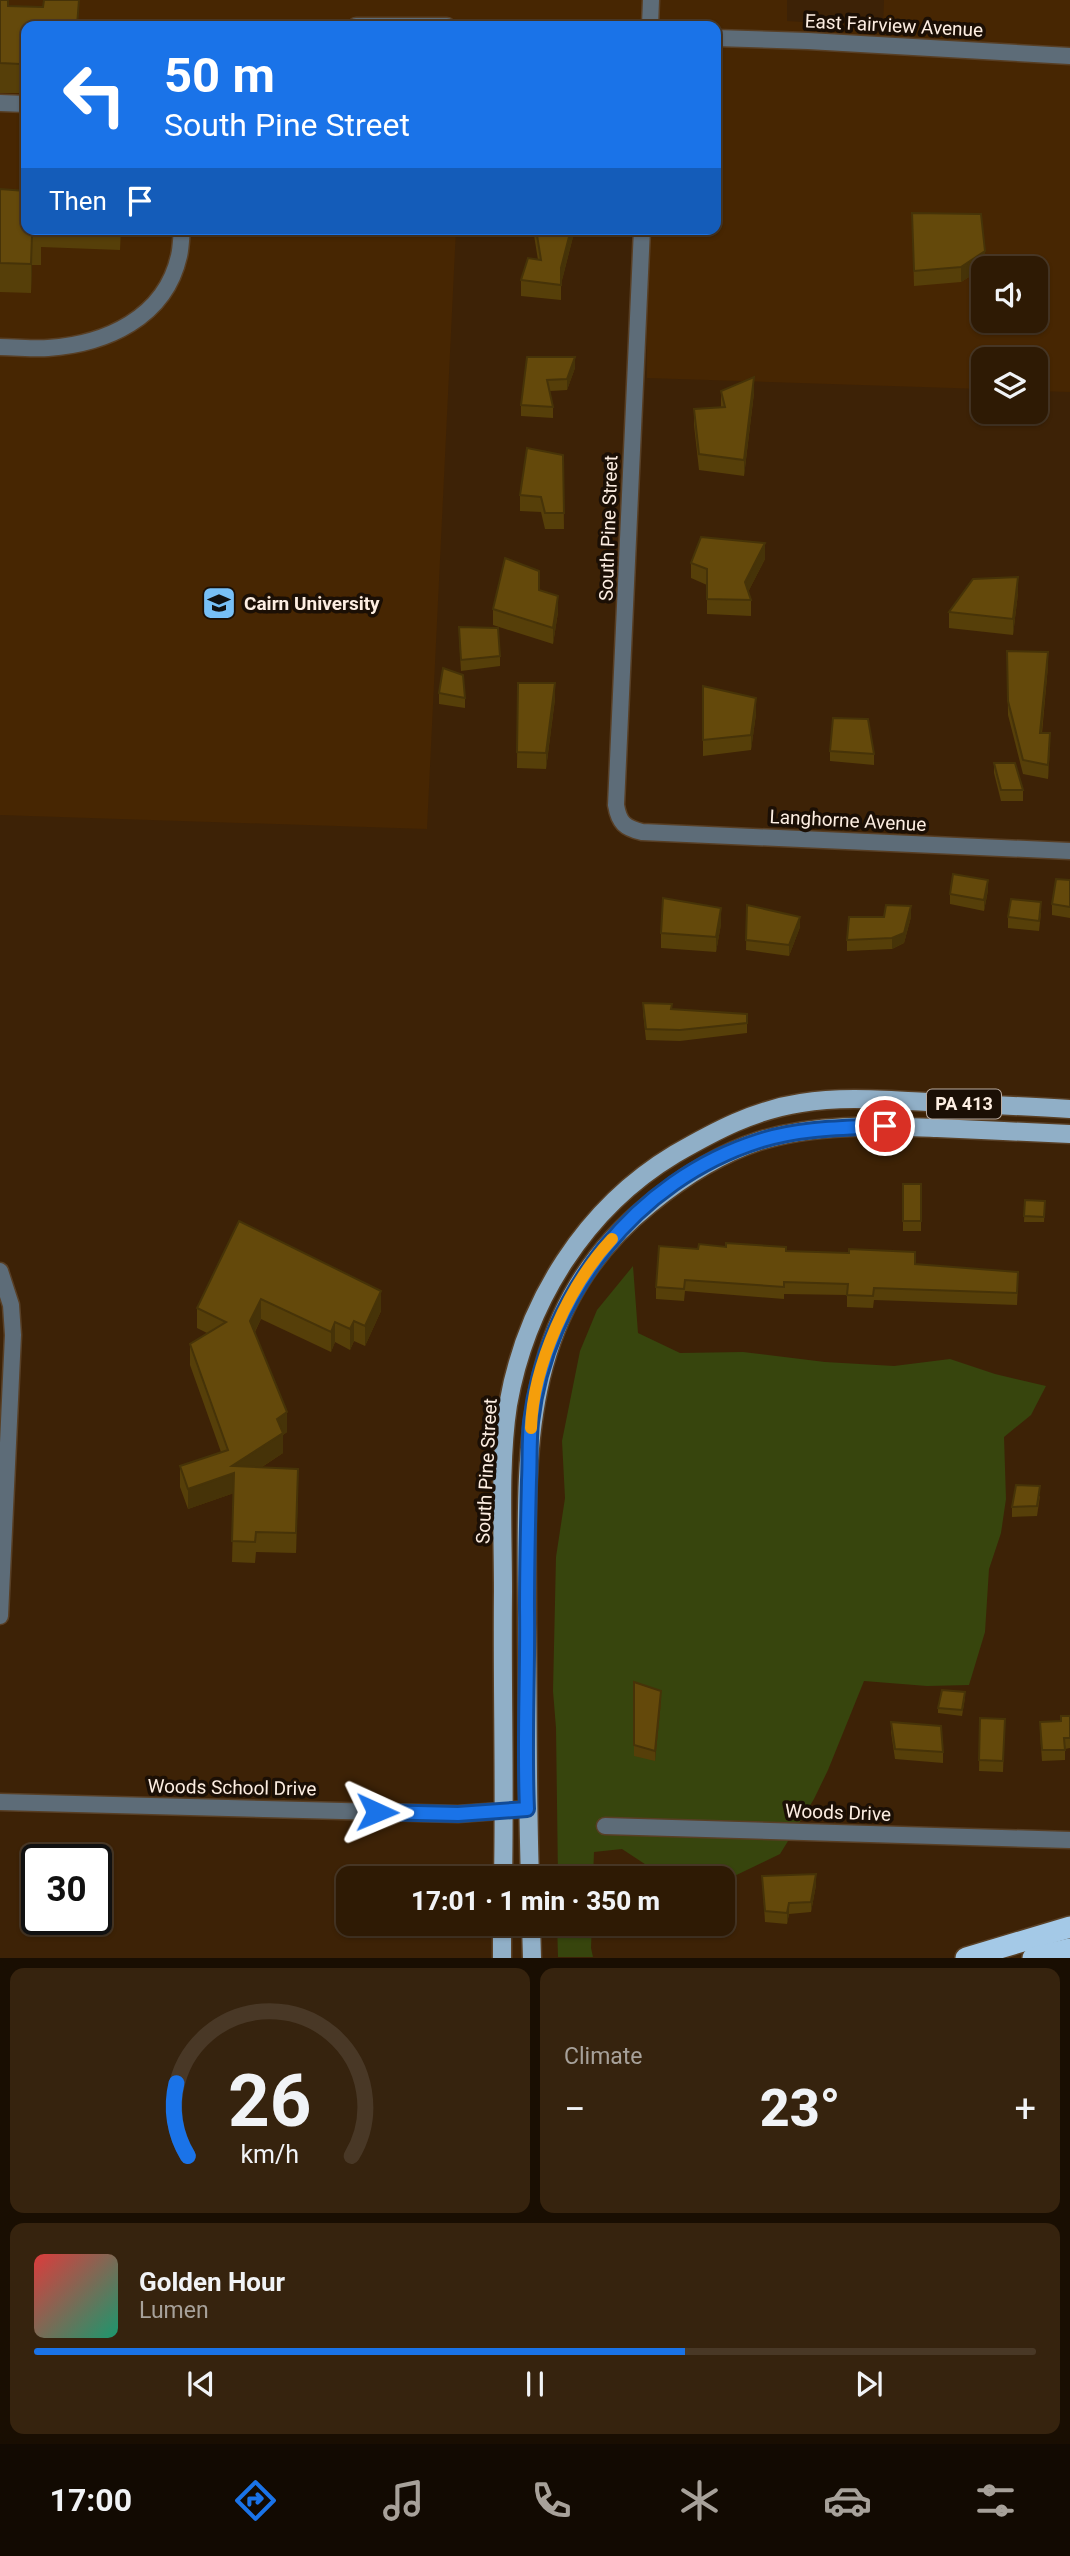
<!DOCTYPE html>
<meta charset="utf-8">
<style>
:root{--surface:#2e1a04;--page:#36230e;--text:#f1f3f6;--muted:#a7a19a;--line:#493826;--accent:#1a73e8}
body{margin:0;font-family:Roboto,sans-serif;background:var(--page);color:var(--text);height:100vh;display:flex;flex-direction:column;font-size:26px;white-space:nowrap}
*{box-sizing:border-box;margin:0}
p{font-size:23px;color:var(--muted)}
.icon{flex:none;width:38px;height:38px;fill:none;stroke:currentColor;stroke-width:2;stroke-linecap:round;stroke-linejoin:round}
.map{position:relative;height:1958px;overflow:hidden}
.drawer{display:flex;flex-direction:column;gap:10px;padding:10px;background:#190e02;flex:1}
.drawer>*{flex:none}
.top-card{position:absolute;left:21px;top:21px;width:700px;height:214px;border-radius:14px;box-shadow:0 2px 5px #0004,0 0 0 2px var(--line);background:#1a73e8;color:#fff;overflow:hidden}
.buttons{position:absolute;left:971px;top:256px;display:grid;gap:14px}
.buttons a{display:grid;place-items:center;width:77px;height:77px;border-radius:14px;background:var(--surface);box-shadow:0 2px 5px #0004,0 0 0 2px var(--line);font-size:35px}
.speed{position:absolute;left:21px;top:1844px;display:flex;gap:14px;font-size:35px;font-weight:700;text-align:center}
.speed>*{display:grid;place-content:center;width:91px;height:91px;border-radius:50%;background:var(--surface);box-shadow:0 2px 5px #0004,0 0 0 2px var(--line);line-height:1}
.speed .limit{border:4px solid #111;border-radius:10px;background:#fff;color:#111}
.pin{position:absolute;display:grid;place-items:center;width:60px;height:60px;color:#fff;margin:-30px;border:4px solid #fff;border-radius:50%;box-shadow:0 2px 7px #0007}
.me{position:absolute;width:77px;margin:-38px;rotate:91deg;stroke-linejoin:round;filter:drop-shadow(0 0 5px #0008)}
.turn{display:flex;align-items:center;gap:24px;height:147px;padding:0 28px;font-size:32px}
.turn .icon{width:91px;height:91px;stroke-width:2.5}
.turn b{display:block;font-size:49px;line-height:60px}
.then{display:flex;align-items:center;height:66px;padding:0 28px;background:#0003;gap:14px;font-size:26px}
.big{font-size:52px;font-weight:800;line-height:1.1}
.drawer .card{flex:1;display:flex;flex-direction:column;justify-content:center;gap:10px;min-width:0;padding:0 24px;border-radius:14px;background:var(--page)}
.drawer .dial{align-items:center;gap:0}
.dial svg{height:182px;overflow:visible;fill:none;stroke:var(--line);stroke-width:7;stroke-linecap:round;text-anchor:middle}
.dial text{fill:var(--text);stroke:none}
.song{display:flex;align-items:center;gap:21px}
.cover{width:84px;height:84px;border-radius:10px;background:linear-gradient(135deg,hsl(0 70% 55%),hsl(160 70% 35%))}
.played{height:7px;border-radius:4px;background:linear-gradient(90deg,var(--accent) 65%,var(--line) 65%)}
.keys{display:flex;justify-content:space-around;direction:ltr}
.heat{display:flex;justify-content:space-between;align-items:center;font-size:38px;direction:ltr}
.drawer .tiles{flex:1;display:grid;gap:10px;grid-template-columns:1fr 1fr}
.card:last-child{grid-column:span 2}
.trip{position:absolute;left:336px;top:1866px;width:399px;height:70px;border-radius:14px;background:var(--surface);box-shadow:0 2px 5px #0004,0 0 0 2px var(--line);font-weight:800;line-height:70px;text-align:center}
.tabs{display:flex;height:112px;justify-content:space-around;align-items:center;background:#120a02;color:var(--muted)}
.tabs .icon{width:49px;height:49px}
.tabs .on{color:var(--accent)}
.tabs b{font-size:32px;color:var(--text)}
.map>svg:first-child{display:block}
.built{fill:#472602;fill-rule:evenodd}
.green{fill:#37450d}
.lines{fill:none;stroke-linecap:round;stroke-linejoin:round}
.minor-casing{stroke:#583f25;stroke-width:19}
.primary-casing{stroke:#583f25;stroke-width:21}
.motorway-casing{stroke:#583f25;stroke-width:24}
.minor{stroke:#5d6c78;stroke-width:16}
.primary{stroke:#90afc7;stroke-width:18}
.motorway{stroke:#a4c9e7;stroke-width:21}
.wall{fill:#563f09}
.shaded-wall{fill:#463308}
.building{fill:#64490b;stroke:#463308;stroke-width:2}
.route-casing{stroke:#114b97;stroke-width:18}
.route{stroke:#1a73e8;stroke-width:12}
.slow{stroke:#f59e0b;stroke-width:12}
.labels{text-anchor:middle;stroke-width:7;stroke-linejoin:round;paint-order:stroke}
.shield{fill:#1b0f05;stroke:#b9aba0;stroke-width:2}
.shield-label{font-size:18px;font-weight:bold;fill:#fdeee2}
.street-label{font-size:19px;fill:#fdeee2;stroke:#1b0f05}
.poi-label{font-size:19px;font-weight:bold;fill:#fdeee2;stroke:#1b0f05;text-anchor:start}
</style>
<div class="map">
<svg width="1070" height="1958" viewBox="0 0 1070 1958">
<rect width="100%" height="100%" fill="#3d2206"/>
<path class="built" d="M 0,0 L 787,0 L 787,21 L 883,27 L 884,0 L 1070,0 L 1070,392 L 1036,391 L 1036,359 L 984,359 L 983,389 L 647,378 L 647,229 L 716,229 L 716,26 L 26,26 L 26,229 L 456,229 L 427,829 L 0,815 ZM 984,268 L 1036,268 L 1036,320 L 984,320 Z"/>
<g class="green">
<path d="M 633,1266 L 638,1333 L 680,1353 L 743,1352 L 825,1362 L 894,1366 L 950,1359 L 995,1374 L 1046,1386 L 1031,1415 L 1004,1437 L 1006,1499 L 1001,1533 L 989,1569 L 985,1632 L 969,1685 L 927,1686 L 864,1681 L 828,1770 L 814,1799 L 780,1854 L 724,1881 L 723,1878 L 657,1872 L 622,1849 L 594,1852 L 593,1878 L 558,1878 L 556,1728 L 553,1691 L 556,1557 L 565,1498 L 562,1441 L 580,1351 L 597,1310 Z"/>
<path d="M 557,1923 L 592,1923 L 591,1948 L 593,1957 L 558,1957 Z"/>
</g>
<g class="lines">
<g class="minor-casing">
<g id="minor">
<path d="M 356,26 L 447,26"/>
<path d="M 650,26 L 651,0"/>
<path d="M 716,38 L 808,41 L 1070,56"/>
<path d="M 0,103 L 26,104"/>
<path d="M 642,229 L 616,805 C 619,823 625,828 642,832 L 1070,851"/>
<path d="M 0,347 C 16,347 33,349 48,348 C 106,344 165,318 179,256 C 181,248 181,238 182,229"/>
<path d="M 0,1271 L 11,1305 L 13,1335 L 0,1616"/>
<path d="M 0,1802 L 458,1814 L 527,1809"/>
<path d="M 605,1826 L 1070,1840"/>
</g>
</g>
<g class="primary-casing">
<g id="primary">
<path d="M 503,1878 C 505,1782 502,1686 503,1591 C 503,1531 499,1464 508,1405 C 526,1302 585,1208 675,1154 C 715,1131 754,1110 801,1103 C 843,1096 885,1100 927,1102 C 974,1104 1022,1106 1070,1109"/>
<path d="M 530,1878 C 527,1793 528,1708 527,1623 C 527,1465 513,1314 650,1204 C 683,1177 719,1154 759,1141 C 816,1123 879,1126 937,1128 C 981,1130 1026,1132 1070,1134"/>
<path d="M 531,1923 L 532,1958"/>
<path d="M 502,1958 L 502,1923"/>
</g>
</g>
<g class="motorway-casing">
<g id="motorway">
<path d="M 966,1958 L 1070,1927"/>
<path d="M 1033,1958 L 1070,1949"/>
</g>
</g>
<use href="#minor" class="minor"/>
<use href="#primary" class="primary"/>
<use href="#motorway" class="motorway"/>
</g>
<g class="wall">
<path d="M 0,0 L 9,0 L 9,6 L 79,26 L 26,26 L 26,78 L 20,77 L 20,93 L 0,93 Z"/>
<path d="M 0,189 L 26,229 L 121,229 L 120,250 L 41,247 L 41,265 L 32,265 L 31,293 L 0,292 Z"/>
<path d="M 912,213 L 985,267 L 961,282 L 914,286 Z"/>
<path d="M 533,229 L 575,229 L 561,284 L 561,300 L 521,296 L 521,280 L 538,260 Z"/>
<path d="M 527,357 L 575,368 L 567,390 L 550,391 L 553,407 L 553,418 L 521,416 L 521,405 Z"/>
<path d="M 721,391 L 754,393 L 744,476 L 699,470 L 694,425 L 694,409 L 721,407 Z"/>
<path d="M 563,455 L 564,529 L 545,529 L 541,512 L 520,511 L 520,495 Z"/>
<path d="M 765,559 L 748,592 L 751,600 L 751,616 L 707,614 L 707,585 L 691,578 L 691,563 Z"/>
<path d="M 539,590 L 558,612 L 553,644 L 493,625 L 493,609 Z"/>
<path d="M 1018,593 L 1013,635 L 949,628 L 949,612 Z"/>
<path d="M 459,638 L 500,656 L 500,666 L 461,671 Z"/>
<path d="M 1007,651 L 1048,666 L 1042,733 L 1050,747 L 1048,779 L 1023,774 L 1008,715 Z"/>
<path d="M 518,683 L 555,699 L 546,769 L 517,768 Z"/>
<path d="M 703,686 L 756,714 L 751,750 L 703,756 Z"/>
<path d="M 439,693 L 465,698 L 465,708 L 439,704 Z"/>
<path d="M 830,751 L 874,754 L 874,765 L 830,761 Z"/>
<path d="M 994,763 L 1023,790 L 1023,801 L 1001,801 L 994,773 Z"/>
<path d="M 1070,880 L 1070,918 L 1052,915 L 1052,904 Z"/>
<path d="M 988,890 L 984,911 L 950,904 L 950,894 Z"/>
<path d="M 747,905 L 800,927 L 789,956 L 746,950 Z"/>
<path d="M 1041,913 L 1039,931 L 1008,928 L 1008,917 Z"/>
<path d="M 911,917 L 904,943 L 892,949 L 847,951 L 847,940 Z"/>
<path d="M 721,924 L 716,952 L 661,948 L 661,933 Z"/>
<path d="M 643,1003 L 672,1009 L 747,1014 L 747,1033 L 680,1041 L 646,1040 L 643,1013 Z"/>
<rect x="903" y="1184" width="18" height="47"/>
<path d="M 1025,1200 L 1045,1201 L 1044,1222 L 1024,1222 Z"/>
<path d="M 239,1221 L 381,1311 L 365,1346 L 354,1341 L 350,1350 L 335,1342 L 331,1352 L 261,1319 L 255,1332 L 287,1432 L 283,1435 L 283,1453 L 262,1467 L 298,1489 L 296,1553 L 256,1552 L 255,1563 L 232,1562 L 234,1493 L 188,1509 L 180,1487 L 180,1466 L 221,1452 L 190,1365 L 190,1344 L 207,1333 L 197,1328 L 197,1308 Z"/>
<path d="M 698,1249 L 786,1251 L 915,1264 L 1018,1284 L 1017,1305 L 874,1300 L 873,1308 L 847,1307 L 847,1295 L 784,1294 L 784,1299 L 685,1291 L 684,1301 L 656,1299 L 656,1287 Z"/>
<path d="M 1040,1496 L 1037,1516 L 1012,1517 L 1012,1507 Z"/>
<path d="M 634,1682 L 661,1701 L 655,1761 L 634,1756 Z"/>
<path d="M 965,1698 L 962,1716 L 938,1713 L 938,1708 Z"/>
<path d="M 1070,1716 L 1070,1748 L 1065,1749 L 1065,1760 L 1042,1761 L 1040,1732 Z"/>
<path d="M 980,1718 L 1005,1719 L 1003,1772 L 979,1771 Z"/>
<path d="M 891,1722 L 943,1752 L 943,1763 L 895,1759 L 891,1732 Z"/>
<path d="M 762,1876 L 816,1885 L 811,1912 L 789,1914 L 787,1924 L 765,1922 Z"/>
</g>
<g class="shaded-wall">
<path d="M 571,229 L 575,229 L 561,284 L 561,300 L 561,268 Z"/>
<path d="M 32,235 L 32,265 L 31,293 L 31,264 Z"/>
<path d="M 985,251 L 985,267 L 961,282 L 961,267 Z"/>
<path d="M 575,357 L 575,368 L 567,390 L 567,379 Z"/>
<path d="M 754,377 L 754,393 L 744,476 L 744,460 Z"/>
<path d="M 765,543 L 765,559 L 745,598 L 745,582 Z"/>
<path d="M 1018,577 L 1018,593 L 1013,635 L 1013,619 Z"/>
<path d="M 558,596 L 558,612 L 553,644 L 553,628 Z"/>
<path d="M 1048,652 L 1048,666 L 1040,747 L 1040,733 Z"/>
<path d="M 555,683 L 555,699 L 546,769 L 546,753 Z"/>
<path d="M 756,698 L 756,714 L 751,750 L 751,735 Z"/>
<path d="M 1050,733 L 1050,747 L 1048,779 L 1048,765 Z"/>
<path d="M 988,880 L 988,890 L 984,911 L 984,900 Z"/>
<path d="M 911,906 L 911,917 L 904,943 L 892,949 L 892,938 Z"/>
<path d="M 721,908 L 721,924 L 716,952 L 716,937 Z"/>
<path d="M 800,917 L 800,927 L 789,956 L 789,945 Z"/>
<path d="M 381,1291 L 381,1311 L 365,1346 L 365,1326 Z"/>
<path d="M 261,1299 L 261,1319 L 250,1341 L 250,1321 Z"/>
<path d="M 354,1321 L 354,1341 L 350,1350 L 350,1329 Z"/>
<path d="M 335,1322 L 335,1342 L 331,1352 L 331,1332 Z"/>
<path d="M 287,1412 L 287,1432 L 283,1435 L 283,1453 L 234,1485 L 234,1493 L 188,1509 L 188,1489 L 232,1466 L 277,1419 Z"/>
<path d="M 298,1469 L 298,1489 L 296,1553 L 296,1533 Z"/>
<path d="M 661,1691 L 661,1701 L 655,1761 L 655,1751 Z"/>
<path d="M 816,1874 L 816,1885 L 811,1912 L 811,1902 Z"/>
<path d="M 789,1903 L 789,1914 L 787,1924 L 787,1913 Z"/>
</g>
<g class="building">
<path d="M 0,0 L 8,0 L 8,6 L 43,7 L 44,0 L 79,0 L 77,26 L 26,26 L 26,48 L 20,48 L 20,64 L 0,63 Z"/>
<path d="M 0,189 L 26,191 L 26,229 L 41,229 L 41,236 L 32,235 L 31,264 L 0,263 Z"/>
<path d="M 912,213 L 981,214 L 985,251 L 961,267 L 914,271 Z"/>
<path d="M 536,229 L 571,229 L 561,268 L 561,285 L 521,280 L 528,258 L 541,260 Z"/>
<path d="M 527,357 L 575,357 L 567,379 L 547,380 L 553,407 L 521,405 Z"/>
<path d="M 754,377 L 744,460 L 699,454 L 694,409 L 725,407 L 721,391 Z"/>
<path d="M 527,448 L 563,455 L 564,513 L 545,513 L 541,497 L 520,495 Z"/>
<path d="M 701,537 L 765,543 L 745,582 L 751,600 L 707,599 L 707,569 L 691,563 Z"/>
<path d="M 505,558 L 539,571 L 539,590 L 558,596 L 553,628 L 493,609 Z"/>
<path d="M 1018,577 L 1013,619 L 949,612 L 973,579 Z"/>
<path d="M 459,627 L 498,628 L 500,656 L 461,660 Z"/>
<path d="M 1007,651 L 1048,652 L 1040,733 L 1050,733 L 1048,765 L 1023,760 L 1008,701 Z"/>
<path d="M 443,668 L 463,675 L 465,698 L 439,693 Z"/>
<path d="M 518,683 L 555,683 L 546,753 L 517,752 Z"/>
<path d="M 703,686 L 756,698 L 751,735 L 703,740 Z"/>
<path d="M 833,718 L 868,719 L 874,754 L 830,751 Z"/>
<path d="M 994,763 L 1015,763 L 1023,790 L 1001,790 Z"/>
<path d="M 953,874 L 988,880 L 984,900 L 950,894 Z"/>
<path d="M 1056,879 L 1070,880 L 1070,907 L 1052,904 Z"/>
<path d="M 663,898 L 721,908 L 716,937 L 661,933 Z"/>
<path d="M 1011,899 L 1041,902 L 1039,921 L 1008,917 Z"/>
<path d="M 747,905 L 800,917 L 789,945 L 746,940 Z"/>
<path d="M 886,905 L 911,906 L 904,933 L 892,938 L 847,940 L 849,917 L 884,917 Z"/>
<path d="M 643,1003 L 672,1004 L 671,1009 L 747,1014 L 747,1023 L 680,1030 L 646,1029 Z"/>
<rect x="903" y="1184" width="18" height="37"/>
<path d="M 1025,1200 L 1045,1201 L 1044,1217 L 1024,1216 Z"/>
<path d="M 239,1221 L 381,1291 L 365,1326 L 354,1321 L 350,1329 L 335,1322 L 331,1332 L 261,1299 L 250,1321 L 287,1412 L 277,1419 L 283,1433 L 232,1466 L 298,1469 L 296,1533 L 256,1532 L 255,1542 L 232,1541 L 234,1473 L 188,1489 L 180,1466 L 228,1450 L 190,1344 L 226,1322 L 197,1308 Z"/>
<path d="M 726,1243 L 786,1247 L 786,1251 L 849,1253 L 849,1249 L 915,1252 L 915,1264 L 1018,1272 L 1017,1293 L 874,1288 L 873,1296 L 847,1295 L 848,1284 L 784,1282 L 784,1287 L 685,1280 L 684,1289 L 656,1287 L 659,1246 L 698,1249 L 699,1244 L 726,1247 Z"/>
<path d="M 1016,1485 L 1040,1486 L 1037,1506 L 1012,1507 Z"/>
<path d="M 634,1682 L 661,1691 L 655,1751 L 634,1745 Z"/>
<path d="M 942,1690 L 965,1692 L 962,1710 L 938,1708 Z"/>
<path d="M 1061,1716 L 1070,1716 L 1070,1738 L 1064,1738 L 1065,1750 L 1042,1750 L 1040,1722 L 1061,1721 Z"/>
<path d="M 980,1718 L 1005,1719 L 1003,1761 L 979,1760 Z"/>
<path d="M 891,1722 L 941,1726 L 943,1752 L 895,1749 Z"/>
<path d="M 816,1874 L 811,1902 L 789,1903 L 787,1913 L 765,1911 L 762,1876 Z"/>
<path d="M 658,1876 L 684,1878 L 658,1878 Z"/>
</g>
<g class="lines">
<g class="route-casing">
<path id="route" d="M 377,1812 L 458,1814 L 527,1809 C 524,1742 528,1675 527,1608 C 527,1565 528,1523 529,1480 C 530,1461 529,1441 531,1422 C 546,1295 636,1180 759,1141 C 799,1128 843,1128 885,1126"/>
</g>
<use href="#route" class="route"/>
<path class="slow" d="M 531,1428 C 533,1365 569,1285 612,1239"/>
</g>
<defs>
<g id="university-square" transform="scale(1.75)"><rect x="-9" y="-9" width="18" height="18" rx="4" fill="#77c0f7" stroke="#1b0f05"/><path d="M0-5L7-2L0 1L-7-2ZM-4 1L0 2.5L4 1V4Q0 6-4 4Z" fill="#111"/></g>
</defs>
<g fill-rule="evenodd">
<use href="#university-square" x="219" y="603"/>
</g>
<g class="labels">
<rect class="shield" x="927" y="1089.5" width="74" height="29" rx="5"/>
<g class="shield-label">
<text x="964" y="1110">PA 413</text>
</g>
<g class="street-label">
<text transform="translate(894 25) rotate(3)" y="7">East Fairview Avenue</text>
<text transform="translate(608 528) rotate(-88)" y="7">South Pine Street</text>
<text transform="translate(848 820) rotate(3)" y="7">Langhorne Avenue</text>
<text transform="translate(486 1471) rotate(-87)" y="7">South Pine Street</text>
<text transform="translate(232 1787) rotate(1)" y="7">Woods School Drive</text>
<text transform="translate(838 1812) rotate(2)" y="7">Woods Drive</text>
</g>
<g class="poi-label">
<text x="244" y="610">Cairn University</text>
</g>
</g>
</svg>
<div class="buttons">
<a><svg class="icon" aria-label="sound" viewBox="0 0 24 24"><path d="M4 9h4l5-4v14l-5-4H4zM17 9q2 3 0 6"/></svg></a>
<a><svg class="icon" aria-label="layers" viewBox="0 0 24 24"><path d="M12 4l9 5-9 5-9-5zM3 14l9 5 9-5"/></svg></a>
</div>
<div class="speed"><div class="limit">30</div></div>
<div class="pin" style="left:885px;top:1126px;background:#d93025"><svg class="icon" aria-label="arrive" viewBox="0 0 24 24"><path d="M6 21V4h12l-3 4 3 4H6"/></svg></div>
<svg class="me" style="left:377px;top:1812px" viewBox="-20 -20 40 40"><path d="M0-17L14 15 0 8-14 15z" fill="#1a73e8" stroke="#fff" stroke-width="4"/></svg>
<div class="trip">17:01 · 1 min · 350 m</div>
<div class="top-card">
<div class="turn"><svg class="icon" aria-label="left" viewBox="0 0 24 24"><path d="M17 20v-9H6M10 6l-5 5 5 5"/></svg><div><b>50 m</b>South Pine Street</div></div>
<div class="then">Then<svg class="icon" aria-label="arrive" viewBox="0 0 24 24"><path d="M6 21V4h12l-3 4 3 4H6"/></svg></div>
</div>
</div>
<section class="drawer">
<div class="tiles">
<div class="card dial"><svg viewBox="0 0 100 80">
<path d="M14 69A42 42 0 1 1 86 69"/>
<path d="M14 69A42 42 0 0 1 9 37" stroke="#1a73e8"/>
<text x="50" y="56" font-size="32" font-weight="700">26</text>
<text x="50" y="72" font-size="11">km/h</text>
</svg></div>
<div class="card"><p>Climate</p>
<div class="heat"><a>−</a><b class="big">23°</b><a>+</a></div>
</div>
<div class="card">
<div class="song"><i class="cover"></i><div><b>Golden Hour</b><p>Lumen</p></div></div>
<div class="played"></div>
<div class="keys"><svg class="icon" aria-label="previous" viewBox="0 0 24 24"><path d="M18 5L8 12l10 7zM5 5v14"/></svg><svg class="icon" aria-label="pause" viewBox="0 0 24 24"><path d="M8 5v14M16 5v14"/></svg><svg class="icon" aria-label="next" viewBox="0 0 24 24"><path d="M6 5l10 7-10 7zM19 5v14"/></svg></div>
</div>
</div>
</section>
<nav class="tabs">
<b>17:00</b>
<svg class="icon on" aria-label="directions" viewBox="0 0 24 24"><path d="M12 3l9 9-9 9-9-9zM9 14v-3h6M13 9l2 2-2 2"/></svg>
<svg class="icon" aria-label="music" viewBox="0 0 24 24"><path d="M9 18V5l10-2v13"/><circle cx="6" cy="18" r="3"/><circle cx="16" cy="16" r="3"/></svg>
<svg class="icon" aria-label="phone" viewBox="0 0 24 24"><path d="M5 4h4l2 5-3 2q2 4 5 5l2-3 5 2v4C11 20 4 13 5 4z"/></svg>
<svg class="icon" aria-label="climate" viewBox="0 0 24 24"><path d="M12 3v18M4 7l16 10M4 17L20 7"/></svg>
<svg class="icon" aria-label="car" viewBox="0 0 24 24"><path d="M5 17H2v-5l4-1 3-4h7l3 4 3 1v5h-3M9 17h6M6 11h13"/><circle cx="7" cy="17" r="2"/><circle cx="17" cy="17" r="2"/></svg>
<svg class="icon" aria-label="filters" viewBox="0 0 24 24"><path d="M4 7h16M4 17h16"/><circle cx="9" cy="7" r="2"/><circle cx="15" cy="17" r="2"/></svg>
</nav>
